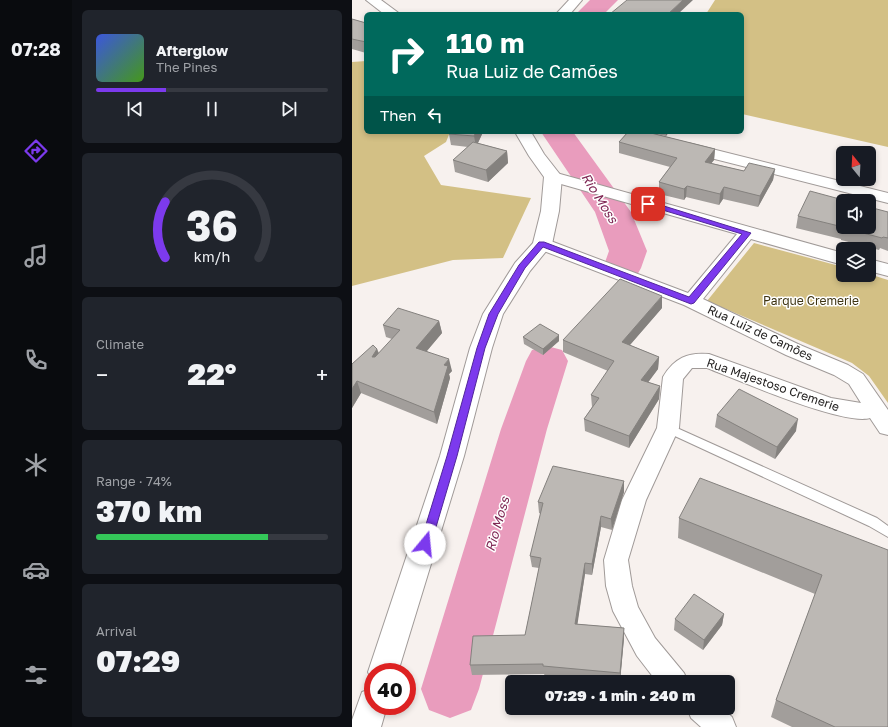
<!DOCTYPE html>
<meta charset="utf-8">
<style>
:root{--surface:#171b24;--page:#20242c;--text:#f1f3f6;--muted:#9ea1a6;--line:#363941;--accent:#7c3aed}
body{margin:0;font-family:"Golos Text",sans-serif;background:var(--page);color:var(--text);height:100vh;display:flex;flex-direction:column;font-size:15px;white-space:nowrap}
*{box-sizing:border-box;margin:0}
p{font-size:13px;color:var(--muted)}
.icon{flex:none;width:22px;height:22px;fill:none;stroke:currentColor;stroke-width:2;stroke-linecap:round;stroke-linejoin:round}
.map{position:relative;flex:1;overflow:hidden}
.drawer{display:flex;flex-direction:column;gap:10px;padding:10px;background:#0d0f14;width:280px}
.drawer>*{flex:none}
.guide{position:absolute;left:12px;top:12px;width:380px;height:122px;border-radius:6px;box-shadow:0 2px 6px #0003;background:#00695c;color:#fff;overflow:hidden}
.needle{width:26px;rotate:342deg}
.fabs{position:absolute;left:484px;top:146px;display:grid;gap:8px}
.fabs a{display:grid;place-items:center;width:40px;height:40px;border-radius:6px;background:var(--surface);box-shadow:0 2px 6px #0003;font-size:20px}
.speed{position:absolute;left:12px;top:663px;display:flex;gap:8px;font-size:20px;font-weight:700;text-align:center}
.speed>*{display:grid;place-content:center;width:52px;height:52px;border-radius:50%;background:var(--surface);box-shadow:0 2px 6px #0003;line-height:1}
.speed .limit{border:6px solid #d22;background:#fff;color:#111}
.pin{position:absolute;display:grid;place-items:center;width:34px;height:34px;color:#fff;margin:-17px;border-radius:8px;box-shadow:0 2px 6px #0006}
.me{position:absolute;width:44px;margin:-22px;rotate:17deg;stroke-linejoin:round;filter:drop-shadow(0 0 3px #0008)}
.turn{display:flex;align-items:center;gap:14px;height:84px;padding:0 16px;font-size:18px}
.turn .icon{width:52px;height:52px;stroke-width:2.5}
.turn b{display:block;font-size:28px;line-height:34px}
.then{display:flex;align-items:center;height:38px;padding:0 16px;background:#0003;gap:8px;font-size:15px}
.big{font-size:30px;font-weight:800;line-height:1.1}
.drawer .card{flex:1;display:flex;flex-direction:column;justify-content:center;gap:6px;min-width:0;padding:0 14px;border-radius:6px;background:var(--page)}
.drawer .dial{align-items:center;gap:0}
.dial svg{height:104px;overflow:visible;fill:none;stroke:var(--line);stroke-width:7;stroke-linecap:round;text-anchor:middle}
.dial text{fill:var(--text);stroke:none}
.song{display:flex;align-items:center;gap:12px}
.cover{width:48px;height:48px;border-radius:6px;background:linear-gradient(135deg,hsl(230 70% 55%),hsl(100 70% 35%))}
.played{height:4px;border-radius:2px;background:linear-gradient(90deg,var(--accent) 30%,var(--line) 30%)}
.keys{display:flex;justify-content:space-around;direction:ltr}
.heat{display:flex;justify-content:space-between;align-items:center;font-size:22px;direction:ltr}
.charge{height:6px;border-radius:3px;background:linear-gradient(90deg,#34c759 74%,var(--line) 0)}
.trip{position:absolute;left:153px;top:675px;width:230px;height:40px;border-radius:6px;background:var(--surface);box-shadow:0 2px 6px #0003;font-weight:800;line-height:40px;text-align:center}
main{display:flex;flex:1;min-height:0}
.tab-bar{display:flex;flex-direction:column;width:72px;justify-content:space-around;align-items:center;background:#090b0e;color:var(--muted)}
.tab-bar .icon{width:28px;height:28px}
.tab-bar .on{color:var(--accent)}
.tab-bar b{font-size:18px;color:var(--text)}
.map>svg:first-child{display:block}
.green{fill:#d3c085}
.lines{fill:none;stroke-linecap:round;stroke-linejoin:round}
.river{fill:#e99cbd;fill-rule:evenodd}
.service-casing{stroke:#a09a98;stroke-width:2}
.minor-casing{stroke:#a09a98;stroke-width:2}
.tertiary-casing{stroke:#a09a98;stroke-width:2}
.service{fill:#fff;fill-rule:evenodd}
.minor{fill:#fff;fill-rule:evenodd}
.tertiary{fill:#fff;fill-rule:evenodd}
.wall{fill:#a29e9b}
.shaded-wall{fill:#84817e}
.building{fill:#bcb8b4;stroke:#84817e}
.route{fill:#7c3aed;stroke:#51269a}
.labels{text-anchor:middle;stroke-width:3;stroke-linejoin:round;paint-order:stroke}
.park-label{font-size:12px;fill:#3e3412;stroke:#fff}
.street-label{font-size:12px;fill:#242221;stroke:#fff}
.water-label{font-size:13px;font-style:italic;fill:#7e2653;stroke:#fff}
</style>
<main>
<nav class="tab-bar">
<b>07:28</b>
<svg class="icon on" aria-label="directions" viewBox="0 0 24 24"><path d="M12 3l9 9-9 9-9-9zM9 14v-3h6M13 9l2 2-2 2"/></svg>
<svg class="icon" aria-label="music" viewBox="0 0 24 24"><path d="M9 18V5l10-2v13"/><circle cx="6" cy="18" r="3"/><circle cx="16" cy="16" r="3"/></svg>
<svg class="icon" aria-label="phone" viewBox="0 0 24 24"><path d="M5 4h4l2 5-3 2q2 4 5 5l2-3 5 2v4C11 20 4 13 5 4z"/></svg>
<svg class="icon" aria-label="climate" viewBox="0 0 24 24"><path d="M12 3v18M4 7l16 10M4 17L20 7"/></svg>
<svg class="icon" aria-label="car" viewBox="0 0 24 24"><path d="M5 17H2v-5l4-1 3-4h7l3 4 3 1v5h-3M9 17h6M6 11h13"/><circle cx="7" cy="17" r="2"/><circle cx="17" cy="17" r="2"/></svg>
<svg class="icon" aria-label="filters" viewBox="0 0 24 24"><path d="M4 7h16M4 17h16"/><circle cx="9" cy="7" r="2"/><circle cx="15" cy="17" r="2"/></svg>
</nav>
<section class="drawer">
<div class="card">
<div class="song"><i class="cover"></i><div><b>Afterglow</b><p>The Pines</p></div></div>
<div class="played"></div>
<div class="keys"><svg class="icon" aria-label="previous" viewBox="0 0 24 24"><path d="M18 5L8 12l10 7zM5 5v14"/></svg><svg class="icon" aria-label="pause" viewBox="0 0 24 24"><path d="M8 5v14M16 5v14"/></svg><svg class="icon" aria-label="next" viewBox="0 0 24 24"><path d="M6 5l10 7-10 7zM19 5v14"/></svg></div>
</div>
<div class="card dial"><svg viewBox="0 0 100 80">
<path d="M14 69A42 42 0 1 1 86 69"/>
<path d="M14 69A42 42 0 0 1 14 26" stroke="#7c3aed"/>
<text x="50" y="56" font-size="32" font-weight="700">36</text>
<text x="50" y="72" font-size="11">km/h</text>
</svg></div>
<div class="card"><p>Climate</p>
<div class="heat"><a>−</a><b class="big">22°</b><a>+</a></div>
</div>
<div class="card"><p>Range · 74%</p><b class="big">370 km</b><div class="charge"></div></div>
<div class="card"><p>Arrival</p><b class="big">07:29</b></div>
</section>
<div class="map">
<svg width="536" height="727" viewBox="0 0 536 727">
<rect width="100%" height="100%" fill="#f7f1ee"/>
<g class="green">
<path d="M 363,0 L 536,0 L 536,147 L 390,114 L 390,14 L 354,14 Z"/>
<path d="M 14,61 L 14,132 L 98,132 L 94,142 L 72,156 L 89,185 L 179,198 L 151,258 L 101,260 L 0,286 L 0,62 Z"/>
<path d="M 402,243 L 491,267 L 491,275 L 517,274 L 536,280 L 536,403 L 517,376 L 500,363 L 355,301 Z"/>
</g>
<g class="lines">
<g class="river">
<path d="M 238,0 L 266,0 L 252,14 L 224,14 Z"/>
<path d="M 189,132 L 221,132 L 279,212 L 295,251 L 289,268 L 284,277 L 270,280 L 256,277 L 251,268 L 257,251 L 243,212 Z"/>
<path d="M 195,346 L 210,350 L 216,361 L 195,429 L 127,689 L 119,710 L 98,718 L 77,710 L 69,689 L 149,429 L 174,361 L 180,350 Z"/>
</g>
<g class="service-casing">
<path id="service" d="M 316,424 L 525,518 L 536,526 L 536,537 L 517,526 L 312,431 L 311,428 L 312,425 Z"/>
</g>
<g class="minor-casing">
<g id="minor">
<path d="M 336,143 L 536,193 L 536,203 L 331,151 L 328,148 L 331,145 Z"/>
<path d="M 201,172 L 491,253 L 491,265 L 399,239 L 351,299 L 448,345 L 496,365 L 511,374 L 536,410 L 536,435 L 528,433 L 518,418 C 492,426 386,380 355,368 L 340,368 L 331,379 L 327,428 L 294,500 L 276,560 L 280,586 L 286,607 L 303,638 L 332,673 L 336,682 L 305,682 L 285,656 L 261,611 L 254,586 L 252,560 L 270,500 L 305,428 L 311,377 C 322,358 336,352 357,354 L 479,398 L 509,403 L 497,384 L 482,375 L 434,355 L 332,305 L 184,248 L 181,244 L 184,240 L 190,239 L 196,240 L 336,293 L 385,234 L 195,180 L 193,177 L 195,174 Z"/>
<path d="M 517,259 L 536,264 L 536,276 L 517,271 Z"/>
<path d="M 335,708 L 370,708 L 380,717 L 384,727 L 349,727 L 339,718 Z"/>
</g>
</g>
<g class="tertiary-casing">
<g id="tertiary">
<path d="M 14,0 L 29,0 L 48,14 L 32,14 Z"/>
<path d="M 217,0 L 230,0 L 218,14 L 204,14 Z"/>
<path d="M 163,132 L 179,132 L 192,154 L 210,177 L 207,211 L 200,244 L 178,271 L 151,314 L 140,348 L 112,456 L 46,672 L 21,672 L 21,682 L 16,672 L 88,456 L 118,348 L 131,314 L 163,263 L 181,243 L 189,211 L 192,177 L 177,156 Z"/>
<path d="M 21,688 L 21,706 L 35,706 L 29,727 L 0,727 L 0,720 L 10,692 Z"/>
</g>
</g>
<use href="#service" class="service"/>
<use href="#minor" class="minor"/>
<use href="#tertiary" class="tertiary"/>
</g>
<g class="wall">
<path d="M 0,19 L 14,23 L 14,53 L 0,49 Z"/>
<path d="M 98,132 L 131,132 L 126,143 L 155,151 L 156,163 L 136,182 L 103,172 L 101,160 L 116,147 L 99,145 L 97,134 Z"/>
<path d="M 276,132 L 317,132 L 314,136 L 295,132 L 363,149 L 362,160 L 359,163 L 392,171 L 423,169 L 421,180 L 406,207 L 371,199 L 367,205 L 334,197 L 332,200 L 307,194 L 307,182 L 318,167 L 267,153 L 267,142 Z"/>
<path d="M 536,212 L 536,251 L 528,248 L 527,250 L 489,240 L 489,239 L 444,228 L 446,216 Z"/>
<path d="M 310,308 L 278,345 L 307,357 L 306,369 L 296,382 L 308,386 L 307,399 L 277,448 L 233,431 L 232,419 L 240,407 L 239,395 L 256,371 L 211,352 L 211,340 Z"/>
<path d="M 87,321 L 90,333 L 75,351 L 100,371 L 97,374 L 98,378 L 85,424 L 9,393 L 0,408 L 0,364 L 25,349 L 27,353 L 40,339 L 34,337 L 31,325 Z"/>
<path d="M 171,337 L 207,341 L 191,355 L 172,344 Z"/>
<path d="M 365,415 L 444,431 L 423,459 L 363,427 Z"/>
<path d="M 272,481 L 272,492 L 260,530 L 249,527 L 240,575 L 233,574 L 225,624 L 272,628 L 272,638 L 268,682 L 259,682 L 193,676 L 192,674 L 120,675 L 118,665 L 173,635 L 187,568 L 180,567 L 178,556 L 189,514 L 187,513 L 186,502 Z"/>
<path d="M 327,518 L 536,550 L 536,727 L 440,727 L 419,717 L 424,700 L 463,594 L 326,538 Z"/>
<path d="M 372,614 L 370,625 L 351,650 L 322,630 L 323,619 Z"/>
</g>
<g class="shaded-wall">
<path d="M 331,0 L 341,0 L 326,14 L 316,14 Z"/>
<path d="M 124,132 L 131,132 L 124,147 L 122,136 Z"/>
<path d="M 314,132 L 317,132 L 314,136 Z"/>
<path d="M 363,149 L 362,160 L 352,173 L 353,162 Z"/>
<path d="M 155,151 L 156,163 L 136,182 L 134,170 Z"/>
<path d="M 423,169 L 421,180 L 406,207 L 408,196 Z"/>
<path d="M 335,186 L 334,197 L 332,200 L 332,189 Z"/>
<path d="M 372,187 L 371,199 L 367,205 L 368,194 Z"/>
<path d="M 310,296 L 310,308 L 270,354 L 270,342 Z"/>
<path d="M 87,321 L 90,333 L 67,360 L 64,348 Z"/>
<path d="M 207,335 L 207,341 L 191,355 L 191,349 Z"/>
<path d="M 25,349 L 29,361 L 20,357 Z"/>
<path d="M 307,357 L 306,369 L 289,392 L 289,380 Z"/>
<path d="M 97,359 L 100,371 L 97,374 L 98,378 L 85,424 L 82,412 L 92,365 Z"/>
<path d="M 5,381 L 9,393 L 0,408 L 0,389 Z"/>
<path d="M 308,386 L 307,399 L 277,448 L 277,436 Z"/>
<path d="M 446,419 L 444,431 L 423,459 L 425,447 Z"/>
<path d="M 272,481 L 272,492 L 260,530 L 259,519 Z"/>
<path d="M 249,516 L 249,527 L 240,575 L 240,564 Z"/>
<path d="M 233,563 L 233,574 L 224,634 L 223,624 Z"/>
<path d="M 372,614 L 370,625 L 351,650 L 352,640 Z"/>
<path d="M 272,628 L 272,638 L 268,682 L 268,673 Z"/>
</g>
<g class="building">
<path d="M 275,0 L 331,0 L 316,14 L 258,14 Z"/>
<path d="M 0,19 L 14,23 L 14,42 L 0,39 Z"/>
<path d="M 98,132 L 124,132 L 122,136 L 97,134 Z"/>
<path d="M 276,132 L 295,132 L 363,149 L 353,162 L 392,171 L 397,163 L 423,169 L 408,196 L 372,187 L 368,194 L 335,186 L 332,189 L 307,182 L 325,158 L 267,142 Z"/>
<path d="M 121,142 L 155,151 L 134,170 L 101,160 Z"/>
<path d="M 458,191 L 495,201 L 491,201 L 491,227 L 446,216 Z"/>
<path d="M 517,207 L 536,212 L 536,238 L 531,237 L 530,238 L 492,228 L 492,227 L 517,227 Z"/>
<path d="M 268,279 L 310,296 L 270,342 L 307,357 L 289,380 L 308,386 L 277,436 L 232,419 L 247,398 L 239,395 L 262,361 L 211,340 Z"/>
<path d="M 46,308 L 87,321 L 64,348 L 97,359 L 92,365 L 96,366 L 82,412 L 5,381 L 0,389 L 0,364 L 21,345 L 25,349 L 20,357 L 23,357 L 48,330 L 31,325 Z"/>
<path d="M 188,324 L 207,335 L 191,349 L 171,337 Z"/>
<path d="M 387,389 L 446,419 L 425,447 L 365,415 Z"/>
<path d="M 201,466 L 272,481 L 259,519 L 249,516 L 240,564 L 233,563 L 223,624 L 272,628 L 268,673 L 191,666 L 191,664 L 118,665 L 121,636 L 173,635 L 189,558 L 178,556 L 191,503 L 186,502 Z"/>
<path d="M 348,478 L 536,550 L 536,727 L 483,727 L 424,700 L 470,575 L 327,518 Z"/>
<path d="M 342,594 L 372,614 L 352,640 L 323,619 Z"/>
</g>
<path class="route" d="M 294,202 L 299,202 L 399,233 L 342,303 L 339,304 L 191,247 L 173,268 L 146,314 L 133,348 L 105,456 L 79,544 L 77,547 L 70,547 L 68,544 L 95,456 L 125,348 L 137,314 L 167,265 L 187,242 L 192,242 L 337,297 L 390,234 L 294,205 Z"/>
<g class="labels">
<g class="park-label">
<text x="459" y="305">Parque Cremerie</text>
</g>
<g class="street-label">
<text transform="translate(408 333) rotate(25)" y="4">Rua Luiz de Camões</text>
<text transform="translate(421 385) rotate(19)" y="4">Rua Majestoso Cremerie</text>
</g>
<g class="water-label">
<text transform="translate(248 198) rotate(58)" y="5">Rio Moss</text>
<text transform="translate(145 524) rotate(-74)" y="5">Rio Moss</text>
</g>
</g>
</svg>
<div class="fabs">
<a><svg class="needle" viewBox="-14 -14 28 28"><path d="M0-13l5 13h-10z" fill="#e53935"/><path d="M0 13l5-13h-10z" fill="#9ea1a6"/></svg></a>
<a><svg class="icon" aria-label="sound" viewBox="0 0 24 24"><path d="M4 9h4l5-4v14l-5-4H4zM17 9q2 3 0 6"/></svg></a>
<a><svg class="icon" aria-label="layers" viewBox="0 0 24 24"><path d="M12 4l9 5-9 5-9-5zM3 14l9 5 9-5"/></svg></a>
</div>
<div class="speed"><div class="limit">40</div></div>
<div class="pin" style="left:296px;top:204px;background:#d93025"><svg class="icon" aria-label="arrive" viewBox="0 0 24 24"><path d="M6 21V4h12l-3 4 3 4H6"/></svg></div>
<svg class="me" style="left:73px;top:544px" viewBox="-20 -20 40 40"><circle r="19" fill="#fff"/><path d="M0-13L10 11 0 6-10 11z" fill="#7c3aed"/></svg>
<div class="trip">07:29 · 1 min · 240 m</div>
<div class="guide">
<div class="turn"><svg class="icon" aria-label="right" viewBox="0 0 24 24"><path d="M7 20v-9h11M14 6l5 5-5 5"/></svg><div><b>110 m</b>Rua Luiz de Camões</div></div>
<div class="then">Then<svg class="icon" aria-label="left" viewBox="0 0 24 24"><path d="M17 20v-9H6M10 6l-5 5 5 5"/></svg></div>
</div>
</div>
</main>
